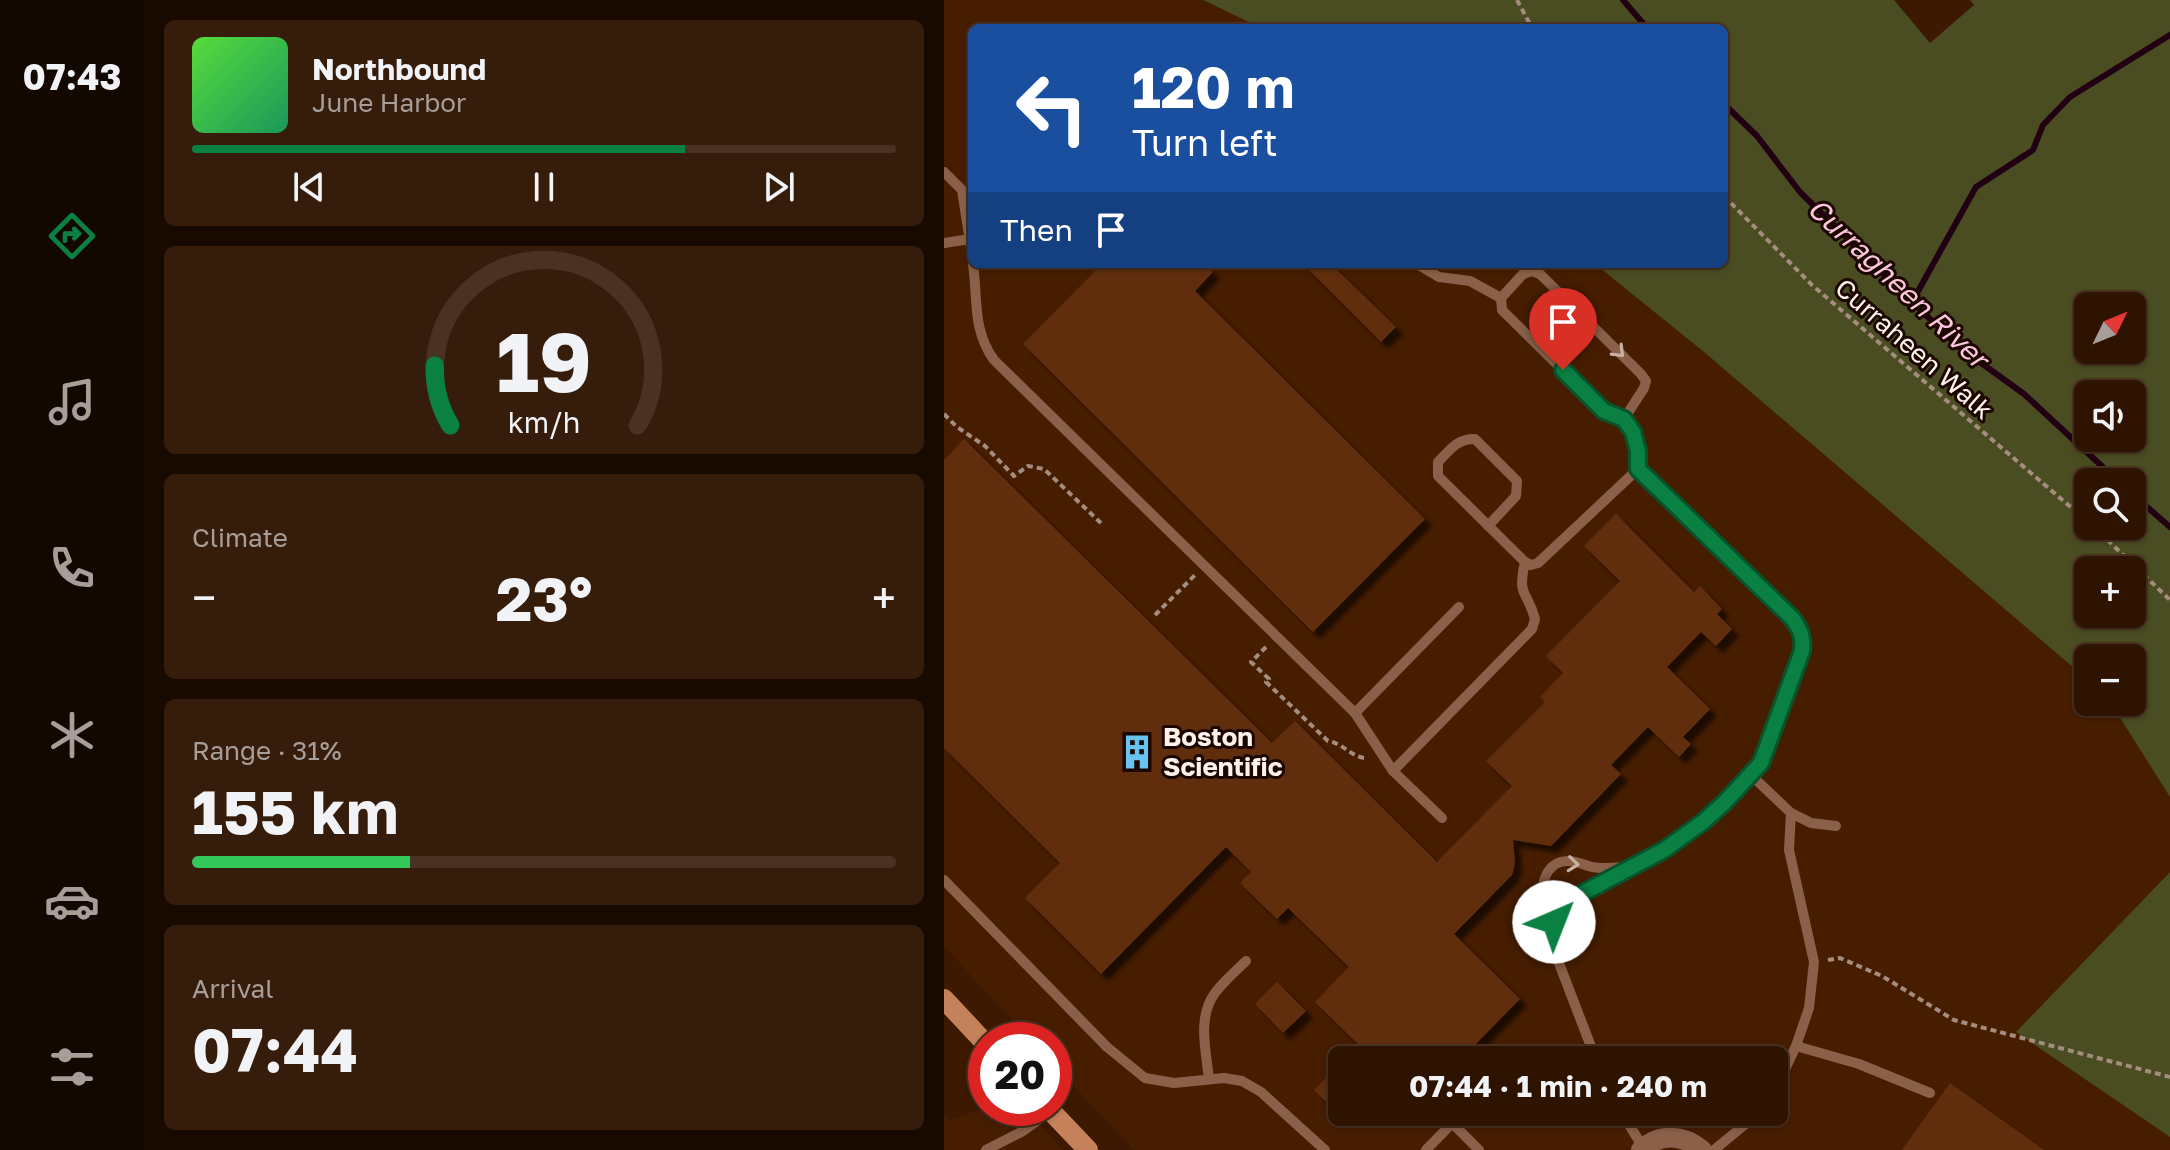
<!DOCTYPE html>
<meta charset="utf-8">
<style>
:root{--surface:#2e1301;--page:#361c0b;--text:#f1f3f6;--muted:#a79e99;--line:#493223;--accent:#0b8043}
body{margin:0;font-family:"Golos Text",sans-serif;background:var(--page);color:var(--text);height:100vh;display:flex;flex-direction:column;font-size:30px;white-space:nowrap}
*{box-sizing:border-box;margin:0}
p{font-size:26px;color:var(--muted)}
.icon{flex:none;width:44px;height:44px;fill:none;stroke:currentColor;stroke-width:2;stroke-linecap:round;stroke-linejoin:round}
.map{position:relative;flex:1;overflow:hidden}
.panel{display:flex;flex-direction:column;gap:20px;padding:20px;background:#190a01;width:800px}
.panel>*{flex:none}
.hud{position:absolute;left:24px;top:24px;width:760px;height:244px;border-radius:12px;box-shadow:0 2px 6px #0004,0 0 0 2px var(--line);background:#1a4fa0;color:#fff;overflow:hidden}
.needle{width:52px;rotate:47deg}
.fabs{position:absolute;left:1130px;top:292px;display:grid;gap:16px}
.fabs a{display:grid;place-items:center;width:72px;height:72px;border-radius:12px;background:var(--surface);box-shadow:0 2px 6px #0004,0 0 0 2px var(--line);font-size:40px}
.speed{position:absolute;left:24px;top:1022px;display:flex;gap:16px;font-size:40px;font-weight:700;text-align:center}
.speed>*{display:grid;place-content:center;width:104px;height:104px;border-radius:50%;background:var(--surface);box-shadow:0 2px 6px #0004,0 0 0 2px var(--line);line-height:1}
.speed .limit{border:12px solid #d22;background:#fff;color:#111}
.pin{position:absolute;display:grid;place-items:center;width:68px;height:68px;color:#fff;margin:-82px -34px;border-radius:50% 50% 50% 0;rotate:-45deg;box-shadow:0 0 8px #0007}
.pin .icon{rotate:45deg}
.me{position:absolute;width:88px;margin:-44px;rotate:44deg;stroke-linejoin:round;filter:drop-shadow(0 0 6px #0008)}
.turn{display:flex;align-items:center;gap:28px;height:168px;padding:0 32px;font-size:36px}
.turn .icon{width:104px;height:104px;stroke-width:2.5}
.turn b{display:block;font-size:56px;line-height:68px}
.then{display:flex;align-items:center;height:76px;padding:0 32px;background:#0003;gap:16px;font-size:30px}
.big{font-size:60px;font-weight:700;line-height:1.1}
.panel .card{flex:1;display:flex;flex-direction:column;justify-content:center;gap:12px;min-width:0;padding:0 28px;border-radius:12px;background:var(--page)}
.panel .dial{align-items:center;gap:0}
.dial svg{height:208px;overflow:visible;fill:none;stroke:var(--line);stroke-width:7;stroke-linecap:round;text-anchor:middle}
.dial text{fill:var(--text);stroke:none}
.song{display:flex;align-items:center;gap:24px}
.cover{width:96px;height:96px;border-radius:12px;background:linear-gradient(135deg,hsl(110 70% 55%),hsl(150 70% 35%))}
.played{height:8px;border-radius:4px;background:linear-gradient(90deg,var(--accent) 70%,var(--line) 70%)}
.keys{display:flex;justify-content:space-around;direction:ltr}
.heat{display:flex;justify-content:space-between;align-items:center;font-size:44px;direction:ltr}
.charge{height:12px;border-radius:6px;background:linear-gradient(90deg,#34c759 31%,var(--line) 0)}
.trip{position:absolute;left:384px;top:1046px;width:460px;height:80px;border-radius:12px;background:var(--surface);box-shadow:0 2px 6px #0004,0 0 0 2px var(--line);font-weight:700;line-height:80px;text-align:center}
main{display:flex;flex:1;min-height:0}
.tabs{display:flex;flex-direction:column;width:144px;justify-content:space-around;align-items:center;background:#120800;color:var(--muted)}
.tabs .icon{width:56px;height:56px}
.tabs .active{color:var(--accent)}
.tabs b{font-size:36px;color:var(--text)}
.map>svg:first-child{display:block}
.built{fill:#471d00;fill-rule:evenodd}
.green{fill:#4a4c21;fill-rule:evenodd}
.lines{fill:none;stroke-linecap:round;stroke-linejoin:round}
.stream{stroke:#220013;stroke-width:6}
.building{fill:#602f0e;filter:url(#shadow)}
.path{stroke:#a48d7e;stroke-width:4;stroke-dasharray:6 4;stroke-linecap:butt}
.service{stroke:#8a6048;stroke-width:10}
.minor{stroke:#8a6048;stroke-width:20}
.secondary{stroke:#c5825a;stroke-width:20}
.oneway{stroke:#cab0a2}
.route-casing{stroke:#07532c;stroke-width:20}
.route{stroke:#0b8043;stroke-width:14}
.labels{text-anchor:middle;stroke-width:6;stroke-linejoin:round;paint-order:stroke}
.street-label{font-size:26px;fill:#fef2eb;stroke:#1b0700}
.poi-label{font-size:26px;font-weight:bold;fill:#fef2eb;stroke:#1b0700;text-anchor:start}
.water-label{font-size:28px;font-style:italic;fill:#fdc6de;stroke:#1b0700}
</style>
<main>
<nav class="tabs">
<b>07:43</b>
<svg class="icon active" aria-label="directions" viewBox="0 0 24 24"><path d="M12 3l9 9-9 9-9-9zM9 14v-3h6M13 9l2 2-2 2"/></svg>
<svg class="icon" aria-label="music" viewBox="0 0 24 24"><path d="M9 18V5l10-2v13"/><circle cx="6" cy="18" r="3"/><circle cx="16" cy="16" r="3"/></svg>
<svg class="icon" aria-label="phone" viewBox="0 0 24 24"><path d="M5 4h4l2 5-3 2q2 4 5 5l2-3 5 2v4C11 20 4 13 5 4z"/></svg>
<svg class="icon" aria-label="climate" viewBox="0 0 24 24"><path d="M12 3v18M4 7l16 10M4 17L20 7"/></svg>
<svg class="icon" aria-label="car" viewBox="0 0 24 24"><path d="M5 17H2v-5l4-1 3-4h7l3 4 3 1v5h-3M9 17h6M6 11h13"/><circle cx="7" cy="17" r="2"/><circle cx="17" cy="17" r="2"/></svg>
<svg class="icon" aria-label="filters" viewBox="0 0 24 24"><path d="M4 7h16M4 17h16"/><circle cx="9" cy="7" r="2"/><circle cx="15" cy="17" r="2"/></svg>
</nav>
<section class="panel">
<div class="card">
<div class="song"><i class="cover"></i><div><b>Northbound</b><p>June Harbor</p></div></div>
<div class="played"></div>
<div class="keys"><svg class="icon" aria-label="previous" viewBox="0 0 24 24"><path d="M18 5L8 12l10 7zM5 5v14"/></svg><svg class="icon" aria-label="pause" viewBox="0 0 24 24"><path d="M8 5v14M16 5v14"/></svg><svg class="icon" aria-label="next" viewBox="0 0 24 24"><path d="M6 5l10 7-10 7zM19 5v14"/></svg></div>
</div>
<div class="card dial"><svg viewBox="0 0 100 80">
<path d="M14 69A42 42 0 1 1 86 69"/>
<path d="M14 69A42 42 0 0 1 8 46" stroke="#0b8043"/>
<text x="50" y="56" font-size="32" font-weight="700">19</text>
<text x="50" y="72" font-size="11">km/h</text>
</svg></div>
<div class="card"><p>Climate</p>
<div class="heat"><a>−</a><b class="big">23°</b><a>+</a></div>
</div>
<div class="card"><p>Range · 31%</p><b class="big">155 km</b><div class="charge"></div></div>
<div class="card"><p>Arrival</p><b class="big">07:44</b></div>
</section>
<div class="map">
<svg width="1226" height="1150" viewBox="0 0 1226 1150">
<defs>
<filter id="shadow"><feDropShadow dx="7" dy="7" stdDeviation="2" flood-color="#0009"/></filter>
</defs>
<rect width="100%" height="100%" fill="#3d1901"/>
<g class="built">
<path d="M 0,0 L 258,0 L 317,28 L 28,28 L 28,264 L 651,264 L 760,352 L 1144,680 L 1144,702 L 1166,702 L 1226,797 L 1226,872 L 1073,1032 L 1226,1137 L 1226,1150 L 190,1150 L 110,1065 L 110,1040 L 86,1040 L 0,946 ZM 398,1060 L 830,1060 L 830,1112 L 398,1112 Z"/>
<path d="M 42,1107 L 80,1108 L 119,1150 L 0,1150 L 0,1115 L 7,1120 Z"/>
</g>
<g class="green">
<path d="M 259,0 L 950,0 L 986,43 L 1030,5 L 1026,0 L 1226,0 L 1226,797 L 1166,702 L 1188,702 L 1188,658 L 1144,658 L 1144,680 L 760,352 L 651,264 L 780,264 L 780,28 L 317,28 ZM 1188,306 L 1188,350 L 1144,350 L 1144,306 ZM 1144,394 L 1188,394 L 1188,438 L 1144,438 ZM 1188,482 L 1188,526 L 1144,526 L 1144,482 ZM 1144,570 L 1188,570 L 1188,614 L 1144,614 Z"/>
<path d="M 1226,872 L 1226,1137 L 1072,1032 Z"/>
</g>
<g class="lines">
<g class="stream">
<path d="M 679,0 L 703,28"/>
<path d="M 780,104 L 813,136 L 856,192 L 934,269 L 1015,347 L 1080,394 L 1175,482"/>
<path d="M 968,302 L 1032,187 L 1089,150 L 1099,125 L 1126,97 L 1226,35"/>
<path d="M 1188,494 L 1226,527"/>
</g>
</g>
<g class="building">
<path d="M 158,264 L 261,264 L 269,272 L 251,291 L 481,519 L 369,632 L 79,344 Z"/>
<path d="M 359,264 L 387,264 L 452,327 L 437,342 Z"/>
<path d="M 20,439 L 328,743 L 351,721 L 493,862 L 568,786 L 542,761 L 601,702 L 596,697 L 619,673 L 602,656 L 676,581 L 640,546 L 672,514 L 750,592 L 756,586 L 778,609 L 773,614 L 788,629 L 772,646 L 757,632 L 723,667 L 766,709 L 739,737 L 747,744 L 735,757 L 704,727 L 667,765 L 677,774 L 607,846 L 569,840 L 571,863 L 568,875 L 510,934 L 576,999 L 516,1060 L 399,1060 L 414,1044 L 371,1002 L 405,967 L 344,908 L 333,919 L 296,883 L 307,872 L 282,847 L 157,974 L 81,898 L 116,863 L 0,748 L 0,460 Z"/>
<path d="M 333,982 L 362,1011 L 339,1033 L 311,1004 Z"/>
<path d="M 398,1061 L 398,1084 L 381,1101 L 370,1090 Z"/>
<path d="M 1006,1083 L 1100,1150 L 958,1150 Z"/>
</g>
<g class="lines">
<g class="path">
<path d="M 573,0 L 588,28"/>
<path d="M 780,196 L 868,285 L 1144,522"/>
<path d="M 0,414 L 13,427 L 41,446 L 70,476 L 84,466 L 100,469 L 159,525"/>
<path d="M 1149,526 L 1226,600"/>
<path d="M 211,615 L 251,575"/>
<path d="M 322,647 L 307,662 L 325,679 L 322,682 L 384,741 C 399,743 408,758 422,758"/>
<path d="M 884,960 L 896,958 L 938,976 L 1010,1020 L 1226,1077"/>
</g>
<g class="service">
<path d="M 0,172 L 18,190 L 28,255"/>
<path d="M 0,243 L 26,239"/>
<path d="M 29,264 C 34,298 28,330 50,360 L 411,713 L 449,771 L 498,818"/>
<path d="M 473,264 L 495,277 L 526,281 L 557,298"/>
<path d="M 581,562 L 587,565 L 594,563 L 694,469"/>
<path d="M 411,713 L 515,607"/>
<path d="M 449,771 L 588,629 L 591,619 C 583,589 573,598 581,562 L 494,476 L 494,462 C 506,450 514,438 531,439 L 573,481 L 572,496 L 544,526"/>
<path d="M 806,774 L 847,813 L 845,850 L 870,962 L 865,1008 L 852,1046 L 830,1093"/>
<path d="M 847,813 L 867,823 L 892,826"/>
<path d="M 0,880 L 163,1047 L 201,1078 L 230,1083 L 280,1078 L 298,1081 L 317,1092 L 381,1150"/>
<path d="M 607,943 C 596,923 588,862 623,861 C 631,860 640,865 648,867 C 658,869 669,868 680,867"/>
<path d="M 852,1046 L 915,1064 L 986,1093"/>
<path d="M 651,1057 L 608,945 L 610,922 L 615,911 L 659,881 L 720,850 L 759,822 L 781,802 L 817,763 L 858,651 C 859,637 856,629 848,618 L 694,469 C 694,454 694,428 679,418 C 674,415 666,414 660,411 L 558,310 L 557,298 L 579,274 L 588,271 L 596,274 L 697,374 L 702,381 L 700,388 L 680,419"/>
<path d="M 633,1060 L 651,1057 L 653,1060"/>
<path d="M 265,1079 C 262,1051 253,1017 271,993 C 280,981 292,971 302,961"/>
<path d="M 677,1112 L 699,1147"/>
<path d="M 508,1123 L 535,1150"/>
<path d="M 42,1150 L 79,1131 L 107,1111"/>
<path d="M 482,1150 L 519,1112"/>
<path d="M 770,1150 L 816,1112"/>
</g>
<path class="minor" d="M 697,1150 C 716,1133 739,1134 758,1150"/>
<g class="secondary">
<path d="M 0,999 L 42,1044"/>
<path d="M 104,1108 L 144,1150"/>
</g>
</g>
<defs><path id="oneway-chevron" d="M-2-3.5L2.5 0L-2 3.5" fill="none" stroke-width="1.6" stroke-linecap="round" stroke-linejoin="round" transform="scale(2)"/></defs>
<g class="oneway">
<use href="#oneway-chevron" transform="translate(675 352) rotate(45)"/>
<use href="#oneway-chevron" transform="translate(629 864) rotate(6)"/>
</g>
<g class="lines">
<g class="route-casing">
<path id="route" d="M 610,922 L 615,911 L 637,894 L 720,850 L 759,822 L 781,802 L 817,763 L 858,651 C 860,637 856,629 848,618 L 694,469 L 694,451 L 689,432 L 680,419 L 660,411 L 619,370"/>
</g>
<use href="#route" class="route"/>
</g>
<defs>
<g id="building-bare" transform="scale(2.76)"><path d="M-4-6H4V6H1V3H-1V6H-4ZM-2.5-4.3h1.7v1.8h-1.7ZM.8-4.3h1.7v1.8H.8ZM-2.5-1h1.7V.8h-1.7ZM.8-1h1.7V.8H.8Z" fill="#67c4f0" stroke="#1b0700" stroke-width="2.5" paint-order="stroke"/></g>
</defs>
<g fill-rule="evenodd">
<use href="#building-bare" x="193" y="752"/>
</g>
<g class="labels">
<g class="street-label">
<text transform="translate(970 349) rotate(41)" y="9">Curraheen Walk</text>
</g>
<g class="poi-label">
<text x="219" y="746">Boston<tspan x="219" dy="30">Scientific</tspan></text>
</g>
<g class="water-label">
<text transform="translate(954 283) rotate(43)" y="10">Curragheen River</text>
</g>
</g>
</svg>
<div class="fabs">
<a><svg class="needle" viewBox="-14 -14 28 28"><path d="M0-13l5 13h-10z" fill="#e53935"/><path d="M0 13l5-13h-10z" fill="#a79e99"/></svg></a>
<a><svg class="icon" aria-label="sound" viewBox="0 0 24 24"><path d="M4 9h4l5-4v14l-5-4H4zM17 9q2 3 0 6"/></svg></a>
<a><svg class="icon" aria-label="search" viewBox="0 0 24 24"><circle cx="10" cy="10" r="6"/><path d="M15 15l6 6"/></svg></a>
<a>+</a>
<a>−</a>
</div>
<div class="speed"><div class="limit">20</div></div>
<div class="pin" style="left:619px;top:370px;background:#d93025"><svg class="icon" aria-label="arrive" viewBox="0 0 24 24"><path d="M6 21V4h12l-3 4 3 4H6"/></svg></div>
<svg class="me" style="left:610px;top:922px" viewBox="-20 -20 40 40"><circle r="19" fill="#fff"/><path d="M0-13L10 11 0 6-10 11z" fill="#0b8043"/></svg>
<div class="trip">07:44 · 1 min · 240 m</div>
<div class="hud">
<div class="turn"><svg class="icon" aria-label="left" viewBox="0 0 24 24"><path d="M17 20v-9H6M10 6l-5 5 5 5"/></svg><div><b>120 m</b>Turn left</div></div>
<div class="then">Then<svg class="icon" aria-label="arrive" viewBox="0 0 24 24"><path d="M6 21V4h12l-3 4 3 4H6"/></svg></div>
</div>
</div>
</main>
